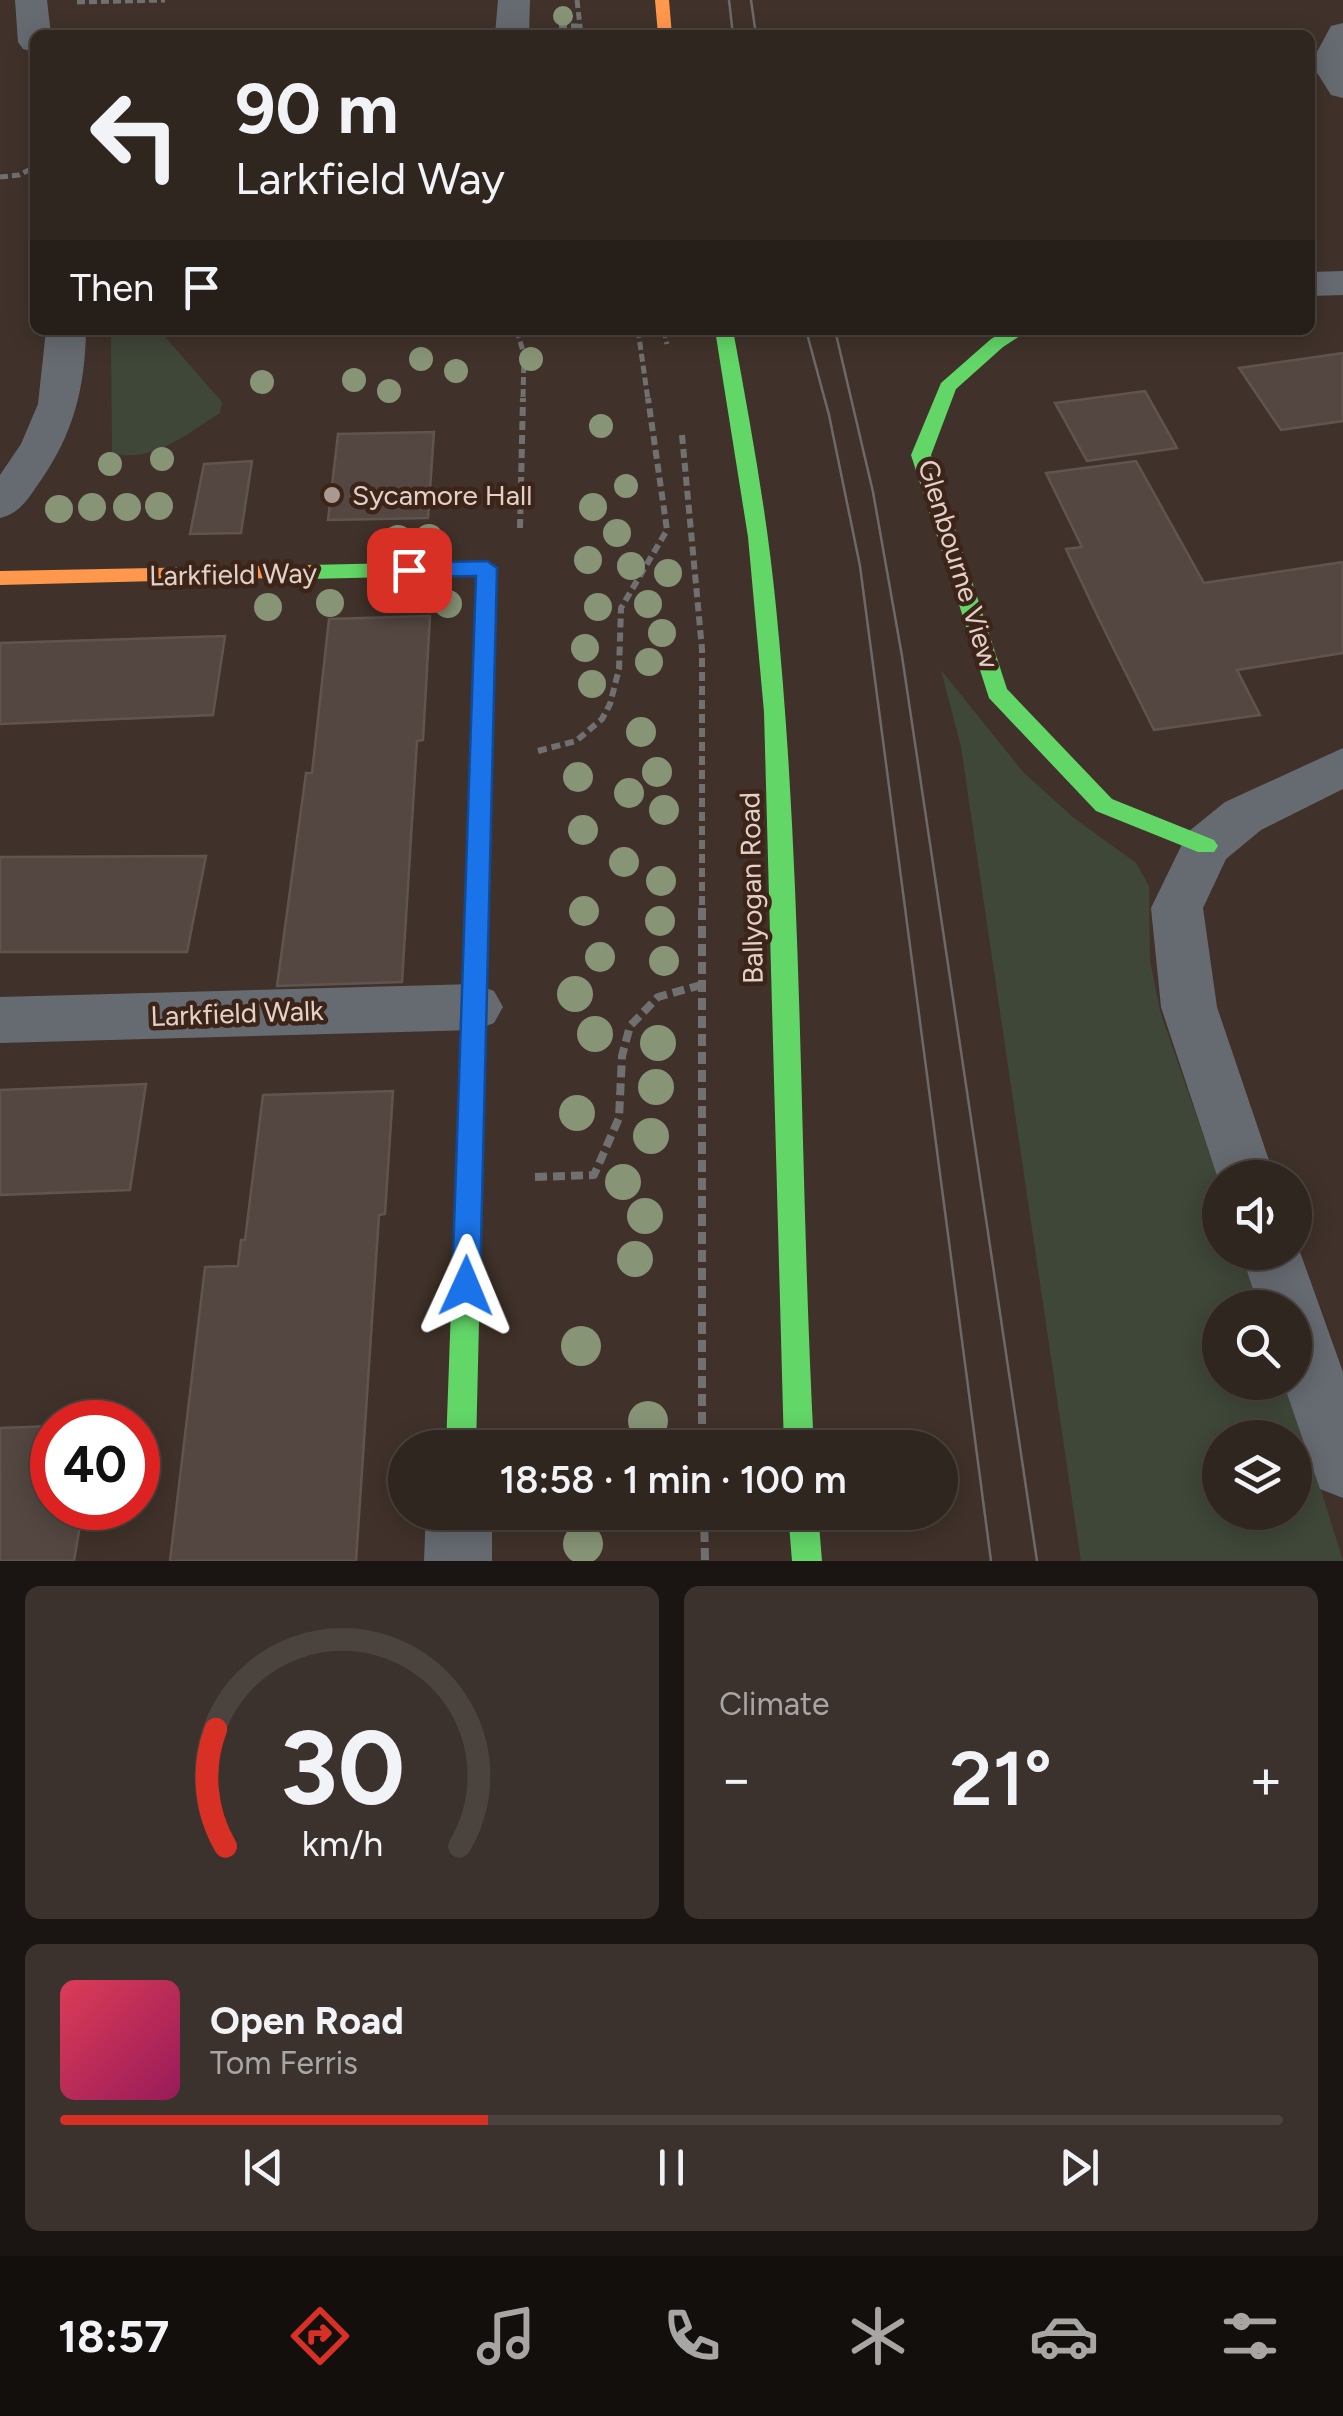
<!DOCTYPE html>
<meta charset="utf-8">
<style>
:root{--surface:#302620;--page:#3c322d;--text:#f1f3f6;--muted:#a8a5a5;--line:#4b433e;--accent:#d93025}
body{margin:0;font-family:Figtree,sans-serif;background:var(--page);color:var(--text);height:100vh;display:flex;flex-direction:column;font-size:38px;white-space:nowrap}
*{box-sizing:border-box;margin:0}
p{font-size:32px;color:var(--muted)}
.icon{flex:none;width:55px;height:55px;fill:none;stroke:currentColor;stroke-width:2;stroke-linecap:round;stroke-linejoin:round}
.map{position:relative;height:1561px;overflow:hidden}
.panel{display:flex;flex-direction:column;gap:25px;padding:25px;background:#1a1512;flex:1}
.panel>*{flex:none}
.guide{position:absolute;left:30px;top:30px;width:1285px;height:305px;border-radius:15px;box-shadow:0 5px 25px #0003,0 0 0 2px var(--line);background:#302620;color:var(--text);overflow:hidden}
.fabs{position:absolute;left:1202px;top:1160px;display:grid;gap:20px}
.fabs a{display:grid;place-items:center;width:110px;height:110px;border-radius:50%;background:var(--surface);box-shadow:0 5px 25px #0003,0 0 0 2px var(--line);font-size:50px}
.speed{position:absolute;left:30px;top:1400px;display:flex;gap:20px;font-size:50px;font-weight:700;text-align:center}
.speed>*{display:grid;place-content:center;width:130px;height:130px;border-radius:50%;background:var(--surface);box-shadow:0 5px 25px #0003,0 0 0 2px var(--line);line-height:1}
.speed .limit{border:15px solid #d22;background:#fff;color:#111}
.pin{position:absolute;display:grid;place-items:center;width:85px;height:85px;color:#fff;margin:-42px;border-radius:20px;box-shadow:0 5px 15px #0006}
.me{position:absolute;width:110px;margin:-55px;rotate:1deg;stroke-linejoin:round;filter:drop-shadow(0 0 8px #0008)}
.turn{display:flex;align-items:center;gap:35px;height:210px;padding:0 40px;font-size:45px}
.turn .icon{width:130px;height:130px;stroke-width:2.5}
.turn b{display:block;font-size:70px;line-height:85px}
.then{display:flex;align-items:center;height:95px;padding:0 40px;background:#0003;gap:20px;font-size:38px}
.big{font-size:75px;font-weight:600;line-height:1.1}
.panel .widget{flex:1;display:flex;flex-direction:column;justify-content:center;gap:15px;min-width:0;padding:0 35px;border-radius:15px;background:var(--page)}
.panel .dial{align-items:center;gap:0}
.dial svg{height:260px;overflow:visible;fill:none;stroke:var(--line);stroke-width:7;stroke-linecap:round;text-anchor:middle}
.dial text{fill:var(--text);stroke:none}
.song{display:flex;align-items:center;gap:30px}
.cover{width:120px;height:120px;border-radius:15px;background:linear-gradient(135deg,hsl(350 70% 55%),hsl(330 70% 35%))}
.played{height:10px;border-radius:5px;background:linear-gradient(90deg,var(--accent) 35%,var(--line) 35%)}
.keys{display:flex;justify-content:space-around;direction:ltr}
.heat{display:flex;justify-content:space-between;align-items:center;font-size:55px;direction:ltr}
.panel .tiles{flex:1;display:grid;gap:25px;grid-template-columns:1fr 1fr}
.widget:last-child{grid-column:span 2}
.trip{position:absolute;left:388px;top:1430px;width:570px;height:100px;border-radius:50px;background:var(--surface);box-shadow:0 5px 25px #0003,0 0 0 2px var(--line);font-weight:600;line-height:100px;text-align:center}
.menu{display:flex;height:160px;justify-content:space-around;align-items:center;background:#130f0d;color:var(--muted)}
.menu .icon{width:70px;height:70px}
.menu .current{color:var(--accent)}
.menu b{font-size:45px;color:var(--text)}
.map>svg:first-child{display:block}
.green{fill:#3f4739;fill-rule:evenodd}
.building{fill:#544741;stroke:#60554e;stroke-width:2.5}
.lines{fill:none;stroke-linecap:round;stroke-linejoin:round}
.path-far2{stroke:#707071;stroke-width:5;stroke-dasharray:8 4;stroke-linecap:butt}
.path-far1{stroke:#707071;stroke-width:6;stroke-dasharray:9 5;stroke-linecap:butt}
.path{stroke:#707071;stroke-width:8;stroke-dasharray:12 6;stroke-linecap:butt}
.street{fill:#666b71;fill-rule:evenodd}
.fast{fill:#63d668;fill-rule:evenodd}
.slow{fill:#ff974d;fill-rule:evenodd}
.tram{stroke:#6e6969;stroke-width:2.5}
.tree{fill:#879476}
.route{fill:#1a73e8;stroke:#114b97;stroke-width:2.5}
.poi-dot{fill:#a99991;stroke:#3d2418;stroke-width:4}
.labels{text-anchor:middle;stroke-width:9;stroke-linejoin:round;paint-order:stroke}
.poi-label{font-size:28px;fill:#e2d1c9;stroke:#3d2418;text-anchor:start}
.street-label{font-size:28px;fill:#e2d1c9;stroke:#3d2418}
</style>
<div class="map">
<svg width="1343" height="1561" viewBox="0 0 1343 1561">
<rect width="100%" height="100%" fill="#40322a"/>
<g class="green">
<path d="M 119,330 L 159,330 L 222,402 L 220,413 C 187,433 153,464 112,453 L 111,338 Z"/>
<path d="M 941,670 L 1023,772 L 1074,818 L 1136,863 L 1149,886 L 1150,961 L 1160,1011 L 1220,1184 L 1220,1252 L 1243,1253 L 1262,1307 L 1220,1308 L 1220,1382 L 1288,1383 L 1343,1561 L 1081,1561 L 961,747 ZM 1220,1438 L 1295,1438 L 1295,1512 L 1220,1512 Z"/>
</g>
<g class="building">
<path d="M 1343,353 L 1343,421 L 1281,430 L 1239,368 Z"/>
<path d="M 1145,391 L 1177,448 L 1087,461 L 1055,403 Z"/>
<path d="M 434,432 L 428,518 L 328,520 L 338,434 Z"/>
<path d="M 252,461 L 241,533 L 190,534 L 204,464 Z"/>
<path d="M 1136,461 L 1204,583 L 1343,562 L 1343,653 L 1237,670 L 1260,715 L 1154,730 L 1098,617 L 1066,549 L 1082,547 L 1046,473 Z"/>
<path d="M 430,616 L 423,740 L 417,741 L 402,982 L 277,986 L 306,773 L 312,773 L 329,619 Z"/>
<path d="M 225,636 L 213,715 L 0,724 L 0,643 Z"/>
<path d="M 206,856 L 187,952 L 0,952 L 0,857 Z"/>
<path d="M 146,1084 L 130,1190 L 0,1195 L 0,1090 Z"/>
<path d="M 393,1091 L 385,1214 L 379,1215 L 356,1561 L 170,1561 L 205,1267 L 238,1266 L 241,1240 L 245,1240 L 263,1095 Z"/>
<path d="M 52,1426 L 52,1508 L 83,1508 L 74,1561 L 0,1561 L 0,1428 Z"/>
</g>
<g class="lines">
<g class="path-far2">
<path d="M 577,0 L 581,35"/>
<path d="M 77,2 L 165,0"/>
<path d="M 559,26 L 578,26"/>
<path d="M 0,177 L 19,175 L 35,167"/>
<path d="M 517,330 L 524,355 L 523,400"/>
<path d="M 638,330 L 648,400"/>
<path d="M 664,330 L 667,344"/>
</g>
<g class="path-far1">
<path d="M 682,435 L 702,649 L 702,910"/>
<path d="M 520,528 L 523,398"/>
<path d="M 538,751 L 576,741 L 602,719 L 610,704 L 619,669 L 621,608 L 667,530 L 648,398"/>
</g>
<g class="path">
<path d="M 702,908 L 702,1448"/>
<path d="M 535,1177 L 594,1175 L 619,1118 L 622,1056 L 630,1026 L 658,997 L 701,985"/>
<path d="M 704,1512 L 705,1561"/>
</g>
<g class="street">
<path d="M 15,0 L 47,0 L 51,35 L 35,35 L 35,52 L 23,49 L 18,42 Z"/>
<path d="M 498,0 L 530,0 L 529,35 L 495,35 Z"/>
<path d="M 1343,23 L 1343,98 L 1331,95 L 1311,63 L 1331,26 Z"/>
<path d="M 1343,271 L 1343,295 L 1310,296 L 1310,272 Z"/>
<path d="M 46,330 L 86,330 C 85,389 73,435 39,483 C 27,500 20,513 0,518 L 0,475 L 21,444 L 38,404 Z"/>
<path d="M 1343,748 L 1343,789 L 1261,830 L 1226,859 L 1203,908 L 1217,1007 L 1275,1178 L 1220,1178 L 1220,1185 L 1161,1007 L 1151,908 L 1188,832 L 1225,802 Z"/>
<path d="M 475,984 L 494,991 L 503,1007 L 494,1023 L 475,1030 L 0,1043 L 0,997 Z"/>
<path d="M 1295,1238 L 1343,1372 L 1343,1498 L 1320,1489 L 1283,1382 L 1295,1382 L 1295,1308 L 1259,1308 L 1241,1252 L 1295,1252 Z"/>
<path d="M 426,1512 L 492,1512 L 492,1561 L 424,1561 Z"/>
</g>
<g class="fast">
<path d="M 715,330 L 733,330 C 750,422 767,514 776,607 C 804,886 799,1168 814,1448 L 784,1448 L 764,712 L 748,537 Z"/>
<path d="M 1007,330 L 1029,330 L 1003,347 L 956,389 L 931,455 L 1007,689 L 1112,799 L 1214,840 L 1218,846 L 1214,852 L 1198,852 L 1096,811 L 989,698 L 911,455 L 941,383 L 991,339 Z"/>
<path d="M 487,561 L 497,568 L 476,1448 L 446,1448 L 477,575 L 308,579 L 298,572 L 308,565 Z"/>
<path d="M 788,1512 L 818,1512 L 822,1561 L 792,1561 Z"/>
</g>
<g class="slow">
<path d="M 655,0 L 669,0 L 672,35 L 658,35 Z"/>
<path d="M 308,565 L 315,567 L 318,572 L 315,577 L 0,585 L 0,571 Z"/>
</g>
<g class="tram">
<path d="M 729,0 L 733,35"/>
<path d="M 751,0 L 756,35"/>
<path d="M 806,330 L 829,415 L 860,566 L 991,1561"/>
<path d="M 835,330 L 873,492 L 902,656 L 1037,1561"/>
</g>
</g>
<g class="tree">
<circle cx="563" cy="16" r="10"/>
<circle cx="421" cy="359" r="12"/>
<circle cx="531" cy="359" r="12"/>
<circle cx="456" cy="371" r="12"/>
<circle cx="354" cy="380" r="12"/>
<circle cx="262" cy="382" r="12"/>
<circle cx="389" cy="391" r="12"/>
<circle cx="601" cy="426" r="12"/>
<circle cx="162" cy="459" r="12"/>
<circle cx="110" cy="464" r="12"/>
<circle cx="626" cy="486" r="12"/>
<circle cx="159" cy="506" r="14"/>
<circle cx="92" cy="507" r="14"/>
<circle cx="127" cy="507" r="14"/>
<circle cx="593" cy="507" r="14"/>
<circle cx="59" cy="509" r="14"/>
<circle cx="617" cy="533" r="14"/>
<circle cx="429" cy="538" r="14"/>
<circle cx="398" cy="539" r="14"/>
<circle cx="588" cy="560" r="14"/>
<circle cx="631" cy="566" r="14"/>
<circle cx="668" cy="573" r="14"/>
<circle cx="330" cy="603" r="14"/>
<circle cx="448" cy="604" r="14"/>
<circle cx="648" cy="604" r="14"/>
<circle cx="268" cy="607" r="14"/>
<circle cx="598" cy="607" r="14"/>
<circle cx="662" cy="633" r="14"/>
<circle cx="585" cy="648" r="14"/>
<circle cx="649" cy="662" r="14"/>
<circle cx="592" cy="684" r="14"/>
<circle cx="641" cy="732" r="15"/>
<circle cx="657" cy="772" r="15"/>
<circle cx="578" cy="777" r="15"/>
<circle cx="629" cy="793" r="15"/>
<circle cx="664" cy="810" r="15"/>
<circle cx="583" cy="830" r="15"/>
<circle cx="624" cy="862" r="15"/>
<circle cx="661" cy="881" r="15"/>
<circle cx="584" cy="911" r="15"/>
<circle cx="660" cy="921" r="15"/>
<circle cx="600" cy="957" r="15"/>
<circle cx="664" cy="961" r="15"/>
<circle cx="575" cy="994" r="18"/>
<circle cx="595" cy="1034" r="18"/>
<circle cx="658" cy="1043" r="18"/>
<circle cx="656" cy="1087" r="18"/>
<circle cx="577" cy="1113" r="18"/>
<circle cx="651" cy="1136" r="18"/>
<circle cx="623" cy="1182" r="18"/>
<circle cx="645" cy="1216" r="18"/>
<circle cx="635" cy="1259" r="18"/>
<circle cx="581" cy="1346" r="20"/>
<circle cx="648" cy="1421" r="20"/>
<circle cx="583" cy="1544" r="20"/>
</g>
<path class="route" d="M 487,561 L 497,568 L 480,1286 L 476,1296 L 466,1299 L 456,1296 L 452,1286 L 476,576 L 409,577 L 399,570 L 409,563 Z"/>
<circle class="poi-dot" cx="332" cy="495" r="10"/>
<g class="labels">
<g class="poi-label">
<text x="352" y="505">Sycamore Hall</text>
</g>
<g class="street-label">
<text transform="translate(959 564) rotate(73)" y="10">Glenbourne View</text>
<text transform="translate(233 574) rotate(-1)" y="10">Larkfield Way</text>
<text transform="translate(751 888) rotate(-91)" y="10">Ballyogan Road</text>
<text transform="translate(237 1013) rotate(-2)" y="10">Larkfield Walk</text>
</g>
</g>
</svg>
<div class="fabs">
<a><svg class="icon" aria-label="sound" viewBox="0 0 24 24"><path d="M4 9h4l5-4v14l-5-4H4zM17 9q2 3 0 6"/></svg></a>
<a><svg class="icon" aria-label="search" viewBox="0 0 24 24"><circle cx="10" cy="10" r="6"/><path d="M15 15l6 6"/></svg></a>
<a><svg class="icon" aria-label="layers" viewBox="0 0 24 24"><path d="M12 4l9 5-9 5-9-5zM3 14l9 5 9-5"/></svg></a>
</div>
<div class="speed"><div class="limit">40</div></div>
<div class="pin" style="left:409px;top:570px;background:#d93025"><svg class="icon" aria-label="arrive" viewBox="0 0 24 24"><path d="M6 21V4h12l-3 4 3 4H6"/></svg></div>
<svg class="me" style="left:466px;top:1286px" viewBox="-20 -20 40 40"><path d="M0-17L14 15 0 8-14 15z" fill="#1a73e8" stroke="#fff" stroke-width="4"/></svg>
<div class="trip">18:58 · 1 min · 100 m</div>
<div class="guide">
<div class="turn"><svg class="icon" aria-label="left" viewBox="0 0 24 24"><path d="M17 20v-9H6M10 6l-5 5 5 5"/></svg><div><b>90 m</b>Larkfield Way</div></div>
<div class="then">Then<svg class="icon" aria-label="arrive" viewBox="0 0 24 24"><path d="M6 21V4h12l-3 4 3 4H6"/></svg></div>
</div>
</div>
<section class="panel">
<div class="tiles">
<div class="widget dial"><svg viewBox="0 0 100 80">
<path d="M14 69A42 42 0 1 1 86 69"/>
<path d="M14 69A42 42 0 0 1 11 33" stroke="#d93025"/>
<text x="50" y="56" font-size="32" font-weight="700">30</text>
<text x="50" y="72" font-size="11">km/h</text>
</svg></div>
<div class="widget"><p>Climate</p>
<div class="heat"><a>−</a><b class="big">21°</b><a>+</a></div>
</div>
<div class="widget">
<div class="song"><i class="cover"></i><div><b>Open Road</b><p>Tom Ferris</p></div></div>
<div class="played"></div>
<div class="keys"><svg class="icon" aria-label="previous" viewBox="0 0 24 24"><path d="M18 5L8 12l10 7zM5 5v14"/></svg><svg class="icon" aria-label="pause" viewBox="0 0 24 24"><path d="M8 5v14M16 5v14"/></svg><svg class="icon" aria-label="next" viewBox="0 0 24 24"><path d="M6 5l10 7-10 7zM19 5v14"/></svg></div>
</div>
</div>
</section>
<nav class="menu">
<b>18:57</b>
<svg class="icon current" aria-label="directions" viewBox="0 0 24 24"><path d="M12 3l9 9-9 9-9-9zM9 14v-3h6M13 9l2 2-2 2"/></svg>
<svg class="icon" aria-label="music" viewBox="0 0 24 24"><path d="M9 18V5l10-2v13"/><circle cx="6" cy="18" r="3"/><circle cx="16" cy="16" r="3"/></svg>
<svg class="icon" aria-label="phone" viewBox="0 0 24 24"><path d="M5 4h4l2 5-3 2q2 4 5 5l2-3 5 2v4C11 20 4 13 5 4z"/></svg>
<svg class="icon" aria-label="climate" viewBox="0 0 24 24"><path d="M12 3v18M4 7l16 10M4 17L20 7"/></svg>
<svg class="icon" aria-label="car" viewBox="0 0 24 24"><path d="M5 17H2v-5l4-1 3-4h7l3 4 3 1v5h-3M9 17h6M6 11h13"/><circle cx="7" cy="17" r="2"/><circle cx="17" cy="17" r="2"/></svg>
<svg class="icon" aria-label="filters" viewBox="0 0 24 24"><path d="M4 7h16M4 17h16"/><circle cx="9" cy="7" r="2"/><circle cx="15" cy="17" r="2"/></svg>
</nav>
